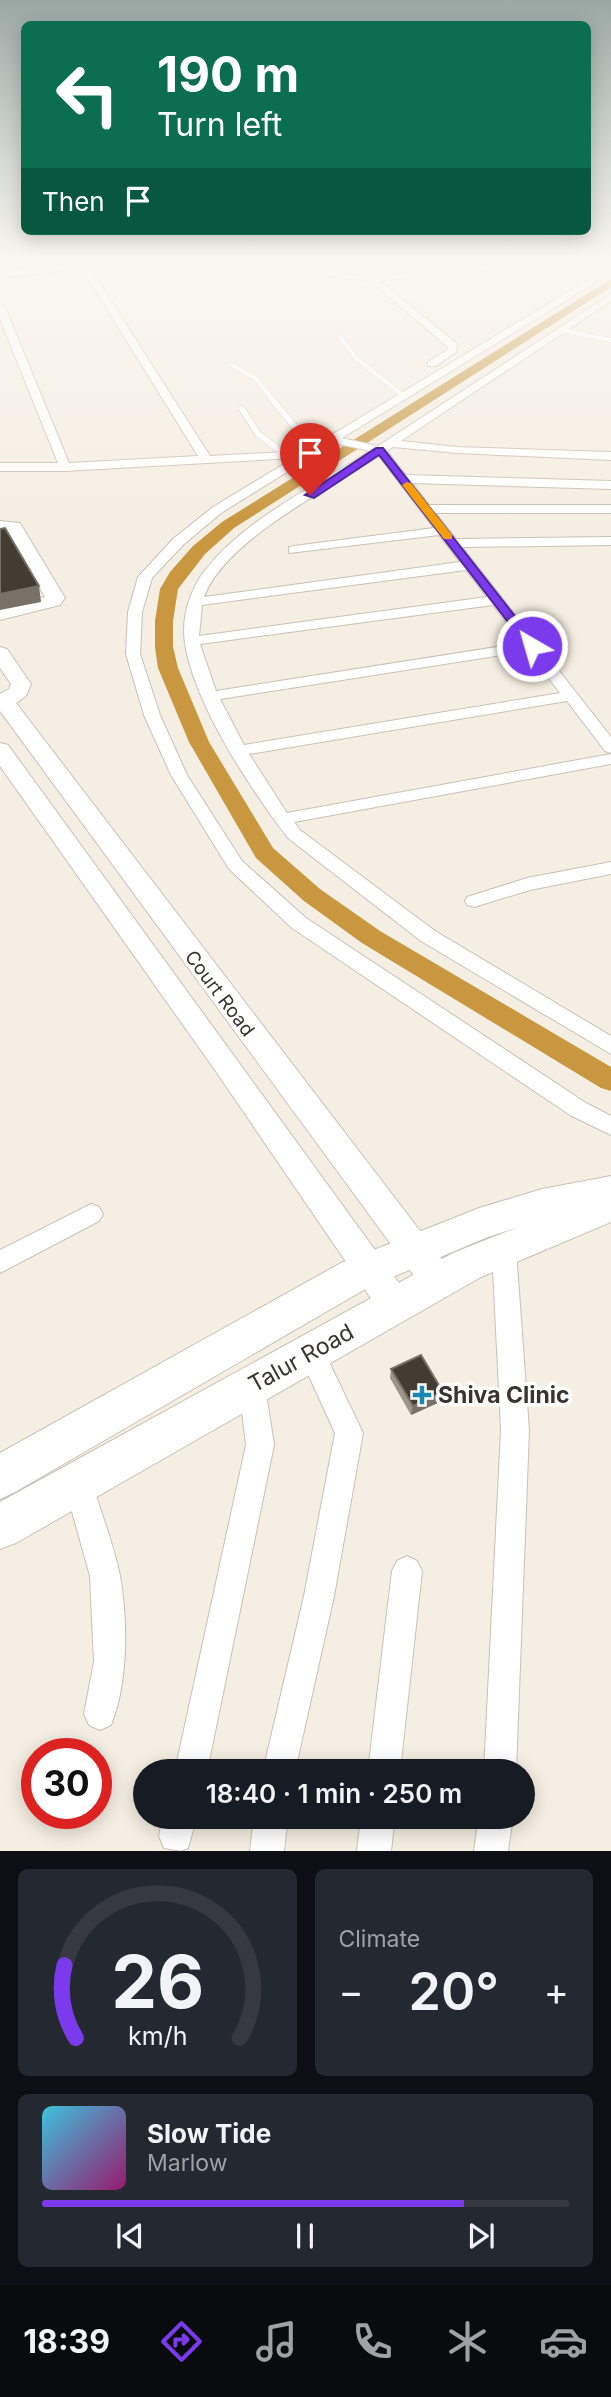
<!DOCTYPE html>
<meta charset="utf-8">
<style>
:root{--surface:#171b24;--page:#242831;--text:#f1f3f6;--muted:#9ea1a6;--line:#363941;--accent:#7c3aed}
body{margin:0;font-family:Inter,sans-serif;background:var(--page);color:var(--text);height:100vh;display:flex;flex-direction:column;font-size:26px;white-space:nowrap}
*{box-sizing:border-box;margin:0}
p{font-size:23px;color:var(--muted)}
.icon{flex:none;width:38px;height:38px;fill:none;stroke:currentColor;stroke-width:2;stroke-linecap:round;stroke-linejoin:round}
.map{position:relative;height:1851px;overflow:hidden}
.side{display:flex;flex-direction:column;gap:18px;padding:18px;background:#0d0f14;flex:1}
.side>*{flex:none}
.hud{position:absolute;left:21px;top:21px;width:570px;height:214px;border-radius:10px;box-shadow:0 4px 18px #0003;background:#0b6e4f;color:#fff;overflow:hidden}
.speed{position:absolute;left:21px;top:1738px;display:flex;gap:14px;font-size:35px;font-weight:700;text-align:center}
.speed>*{display:grid;place-content:center;width:91px;height:91px;border-radius:50%;background:var(--surface);box-shadow:0 4px 18px #0003;line-height:1}
.speed .limit{border:10px solid #d22;background:#fff;color:#111}
.pin{position:absolute;display:grid;place-items:center;width:60px;height:60px;color:#fff;margin:-72px -30px;border-radius:50% 50% 50% 0;rotate:-45deg;box-shadow:0 0 7px #0007}
.pin .icon{rotate:45deg}
.me{position:absolute;width:77px;margin:-38px;rotate:322deg;stroke-linejoin:round;filter:drop-shadow(0 0 5px #0008)}
.turn{display:flex;align-items:center;gap:24px;height:147px;padding:0 21px;font-size:32px}
.turn .icon{width:91px;height:91px;stroke-width:2.5}
.turn b{display:block;font-size:49px;line-height:60px}
.then{display:flex;align-items:center;height:66px;padding:0 21px;background:#0003;gap:14px;font-size:26px}
.big{font-size:52px;font-weight:600;line-height:1.1}
.side .widget{flex:1;display:flex;flex-direction:column;justify-content:center;gap:10px;min-width:0;padding:0 24px;border-radius:10px;background:var(--page)}
.side .dial{align-items:center;gap:0}
.dial svg{height:182px;overflow:visible;fill:none;stroke:var(--line);stroke-width:7;stroke-linecap:round;text-anchor:middle}
.dial text{fill:var(--text);stroke:none}
.song{display:flex;align-items:center;gap:21px}
.cover{width:84px;height:84px;border-radius:10px;background:linear-gradient(135deg,hsl(190 70% 55%),hsl(320 70% 35%))}
.played{height:7px;border-radius:4px;background:linear-gradient(90deg,var(--accent) 80%,var(--line) 80%)}
.keys{display:flex;justify-content:space-around;direction:ltr}
.heat{display:flex;justify-content:space-between;align-items:center;font-size:38px;direction:ltr}
.side .tiles{flex:1;display:grid;gap:18px;grid-template-columns:1fr 1fr}
.widget:last-child{grid-column:span 2}
.trip{position:absolute;left:133px;top:1759px;width:402px;height:70px;border-radius:35px;background:var(--surface);box-shadow:0 4px 18px #0003;font-weight:600;line-height:70px;text-align:center}
.dock{display:flex;height:112px;justify-content:space-around;align-items:center;background:#090b0e;color:var(--muted)}
.dock .icon{width:49px;height:49px}
.dock .active{color:var(--accent)}
.dock b{font-size:32px;color:var(--text)}
.map>svg:first-child{display:block}
.lines{fill:none;stroke-linecap:round;stroke-linejoin:round}
.canal{fill:#c8973f;fill-rule:evenodd}
.lane-far1-casing{stroke:#c8c1b6;stroke-width:5}
.lane-casing{stroke:#c8c1b6;stroke-width:7}
.street-casing{stroke:#c8c1b6;stroke-width:2}
.secondary-casing{stroke:#c8c1b6;stroke-width:2}
.primary-casing{stroke:#c8c1b6;stroke-width:2}
.lane-far1{stroke:#fff;stroke-width:4.5}
.lane{stroke:#fff;stroke-width:6}
.street{fill:#fff;fill-rule:evenodd}
.secondary{fill:#fff;fill-rule:evenodd}
.primary{fill:#fff;fill-rule:evenodd}
.wall{fill:#9c958a}
.shaded-wall{fill:#787168}
.building{fill:#423c33;stroke:#787168;stroke-width:2}
.route{fill:#7c3aed;stroke:#51269a;stroke-width:2}
.slow{fill:#f59e0b}
.poi-dot{fill:#1987ae;stroke:#fff;stroke-width:2.5}
.labels{text-anchor:middle;stroke-width:7;stroke-linejoin:round;paint-order:stroke}
.street-label{font-size:19px;fill:#383531;stroke:#fff}
.near-street-label{font-size:23px;fill:#383531;stroke:#fff}
.near-poi-label{font-size:23px;font-weight:bold;fill:#383531;stroke:#fff;text-anchor:start}
</style>
<div class="map">
<svg width="611" height="1851" viewBox="0 0 611 1851">
<rect width="100%" height="100%" fill="#f5eee2"/>
<g class="lines">
<path class="canal" d="M 611,279 L 611,287 L 234,528 L 205,554 L 178,589 L 173,621 L 173,647 L 178,668 L 209,742 L 273,848 L 320,889 L 380,931 L 611,1067 L 611,1091 L 601,1088 L 362,943 L 304,901 L 256,858 L 189,742 L 158,668 L 155,647 L 155,621 L 160,589 L 170,572 L 193,546 L 222,522 Z"/>
<g class="lane-far1-casing">
<g id="lane-far1">
<path d="M 560,330 L 611,340"/>
<path d="M 340,337 L 356,358 L 404,396"/>
<path d="M 232,365 L 255,378 L 273,400"/>
</g>
</g>
<g class="lane-casing">
<g id="lane">
<path d="M 271,398 L 300,433 L 322,446"/>
<path d="M 242,409 L 258,434 L 286,455"/>
</g>
</g>
<g class="street-casing">
<g id="street">
<path d="M 310,261 L 319,261 L 345,275 L 405,274 L 405,278 L 380,281 L 457,344 L 456,352 L 436,366 L 428,366 L 428,362 L 447,350 L 448,347 L 370,281 L 330,276 Z"/>
<path d="M 448,261 L 477,265 L 514,263 L 518,266 L 477,271 Z"/>
<path d="M 73,264 L 90,268 L 210,456 L 305,451 L 611,266 L 611,273 L 342,438 L 378,446 L 611,294 L 611,301 L 401,441 L 457,447 L 611,452 L 611,460 L 457,453 L 393,447 L 387,451 L 406,475 L 611,481 L 611,489 L 412,483 L 429,505 L 611,505 L 611,513 L 435,513 L 456,539 L 611,537 L 611,545 L 462,547 L 611,737 L 611,753 L 605,751 L 567,701 L 249,754 L 287,813 L 611,754 L 611,764 L 294,822 L 300,830 L 435,931 L 611,1036 L 611,1054 L 421,941 L 288,838 C 251,790 194,704 185,643 C 181,617 190,589 206,569 C 248,517 315,486 370,451 L 334,443 L 221,513 L 183,545 L 152,578 L 142,612 L 140,654 L 160,715 L 187,775 L 242,861 L 306,918 L 586,1103 L 611,1116 L 611,1135 L 570,1115 L 292,928 L 229,869 L 171,775 L 144,715 L 126,654 L 128,612 L 138,577 L 173,539 L 213,507 L 294,458 L 65,471 L 0,471 L 0,463 L 58,463 L 0,319 L 0,304 L 5,307 L 69,463 L 198,456 L 84,272 L 73,270 L 0,277 L 0,271 ZM 379,456 L 434,528 L 294,546 L 289,547 L 289,553 L 439,535 L 460,562 L 204,597 C 224,541 330,488 379,456 ZM 466,570 L 487,597 L 199,636 L 202,605 ZM 493,605 L 522,643 L 216,691 L 200,644 ZM 528,651 L 560,693 L 244,745 L 220,699 Z"/>
<path d="M 611,862 L 611,874 L 530,890 L 474,907 L 467,905 L 465,901 L 467,897 L 527,878 Z"/>
<path d="M 91,1204 L 99,1207 L 103,1214 L 99,1221 L 0,1273 L 0,1250 Z"/>
<path d="M 504,1239 L 513,1242 L 516,1250 L 529,1430 L 516,1771 L 484,1771 L 501,1430 L 492,1250 L 495,1242 Z"/>
<path d="M 311,1340 L 320,1343 L 363,1433 L 334,1596 L 295,1771 L 263,1771 L 304,1596 L 335,1433 L 298,1352 L 302,1343 Z"/>
<path d="M 252,1373 L 261,1377 L 265,1386 L 274,1445 L 207,1771 L 175,1771 L 246,1445 L 239,1386 L 243,1377 Z"/>
<path d="M 78,1469 L 88,1473 L 92,1483 C 101,1513 114,1545 120,1576 C 128,1620 128,1684 111,1725 L 100,1730 L 89,1725 L 84,1714 L 94,1662 L 90,1576 L 64,1483 L 68,1473 Z"/>
<path d="M 407,1556 L 417,1561 L 422,1571 L 400,1771 L 368,1771 L 392,1571 L 397,1561 Z"/>
<path d="M 163,1816 L 197,1816 L 188,1848 L 181,1851 L 164,1848 L 159,1836 Z"/>
<path d="M 254,1816 L 288,1816 L 284,1851 L 250,1851 Z"/>
<path d="M 361,1816 L 395,1816 L 391,1851 L 357,1851 Z"/>
<path d="M 479,1816 L 513,1816 L 508,1851 L 474,1851 Z"/>
</g>
</g>
<g class="secondary-casing">
<g id="secondary">
<path d="M 0,521 L 20,523 L 65,598 L 60,605 L 0,620 L 0,608 L 45,597 L 8,532 L 0,531 Z"/>
<path d="M 0,647 L 7,649 L 31,684 L 26,696 L 16,703 L 450,1270 L 455,1281 L 450,1292 L 438,1296 L 426,1292 L 0,711 L 0,694 L 9,689 L 11,684 L 0,668 Z"/>
<path d="M 0,743 L 8,745 L 407,1294 L 412,1305 L 407,1316 L 395,1321 L 383,1316 L 217,1073 L 0,766 Z"/>
</g>
</g>
<g class="primary-casing">
<path id="primary" d="M 611,1176 L 611,1222 L 481,1277 L 16,1543 L 0,1549 L 0,1502 L 453,1253 L 518,1227 L 488,1237 L 369,1287 L 15,1492 L 0,1499 L 0,1453 L 341,1263 L 479,1208 L 542,1189 Z"/>
</g>
<use href="#lane-far1" class="lane-far1"/>
<use href="#lane" class="lane"/>
<use href="#street" class="street"/>
<use href="#secondary" class="secondary"/>
<use href="#primary" class="primary"/>
</g>
<path class="wall" d="M 391,1369 L 442,1401 L 411,1415 L 390,1378 Z"/>
<g class="shaded-wall">
<path d="M 39,586 L 41,602 L 0,610 L 0,594 Z"/>
<path d="M 443,1392 L 442,1401 L 411,1415 L 413,1406 Z"/>
</g>
<g class="building">
<path d="M 5,528 L 39,586 L 0,594 L 0,529 Z"/>
<path d="M 421,1355 L 443,1392 L 413,1406 L 391,1369 Z"/>
</g>
<linearGradient id="sky" x2="0" y2="1"><stop stop-color="#9ba8a4"/><stop offset="0.5" stop-color="#faf7f2"/><stop offset="1" stop-color="#faf7f2" stop-opacity="0"/></linearGradient>
<rect width="611" height="520" fill="url(#sky)"/>
<path class="route" d="M 376,448 L 383,448 L 536,643 L 536,648 L 528,648 L 379,455 L 314,498 L 305,495 Z"/>
<path class="slow" d="M 407,482 L 411,483 L 452,535 L 452,539 L 444,539 L 402,485 Z"/>
<path class="poi-dot" d="M418.5 1384.5h7v7h7v7h-7v7h-7v-7h-7v-7h7z"/>
<g class="labels">
<g class="street-label">
<text transform="translate(220 993) rotate(53)" y="7">Court Road</text>
</g>
<g class="near-street-label">
<text transform="translate(301 1358) rotate(-29)" y="8">Talur Road</text>
</g>
<g class="near-poi-label">
<text x="438" y="1403">Shiva Clinic</text>
</g>
</g>
</svg>
<div class="speed"><div class="limit">30</div></div>
<div class="pin" style="left:310px;top:495px;background:#d93025"><svg class="icon" aria-label="arrive" viewBox="0 0 24 24"><path d="M6 21V4h12l-3 4 3 4H6"/></svg></div>
<svg class="me" style="left:532px;top:646px" viewBox="-20 -20 40 40"><circle r="17" fill="#7c3aed" stroke="#fff" stroke-width="3"/><path d="M0-11L8 9 0 5-8 9z" fill="#fff"/></svg>
<div class="trip">18:40 · 1 min · 250 m</div>
<div class="hud">
<div class="turn"><svg class="icon" aria-label="left" viewBox="0 0 24 24"><path d="M17 20v-9H6M10 6l-5 5 5 5"/></svg><div><b>190 m</b>Turn left</div></div>
<div class="then">Then<svg class="icon" aria-label="arrive" viewBox="0 0 24 24"><path d="M6 21V4h12l-3 4 3 4H6"/></svg></div>
</div>
</div>
<section class="side">
<div class="tiles">
<div class="widget dial"><svg viewBox="0 0 100 80">
<path d="M14 69A42 42 0 1 1 86 69"/>
<path d="M14 69A42 42 0 0 1 9 37" stroke="#7c3aed"/>
<text x="50" y="56" font-size="32" font-weight="700">26</text>
<text x="50" y="72" font-size="11">km/h</text>
</svg></div>
<div class="widget"><p>Climate</p>
<div class="heat"><a>−</a><b class="big">20°</b><a>+</a></div>
</div>
<div class="widget">
<div class="song"><i class="cover"></i><div><b>Slow Tide</b><p>Marlow</p></div></div>
<div class="played"></div>
<div class="keys"><svg class="icon" aria-label="previous" viewBox="0 0 24 24"><path d="M18 5L8 12l10 7zM5 5v14"/></svg><svg class="icon" aria-label="pause" viewBox="0 0 24 24"><path d="M8 5v14M16 5v14"/></svg><svg class="icon" aria-label="next" viewBox="0 0 24 24"><path d="M6 5l10 7-10 7zM19 5v14"/></svg></div>
</div>
</div>
</section>
<nav class="dock">
<b>18:39</b>
<svg class="icon active" aria-label="directions" viewBox="0 0 24 24"><path d="M12 3l9 9-9 9-9-9zM9 14v-3h6M13 9l2 2-2 2"/></svg>
<svg class="icon" aria-label="music" viewBox="0 0 24 24"><path d="M9 18V5l10-2v13"/><circle cx="6" cy="18" r="3"/><circle cx="16" cy="16" r="3"/></svg>
<svg class="icon" aria-label="phone" viewBox="0 0 24 24"><path d="M5 4h4l2 5-3 2q2 4 5 5l2-3 5 2v4C11 20 4 13 5 4z"/></svg>
<svg class="icon" aria-label="climate" viewBox="0 0 24 24"><path d="M12 3v18M4 7l16 10M4 17L20 7"/></svg>
<svg class="icon" aria-label="car" viewBox="0 0 24 24"><path d="M5 17H2v-5l4-1 3-4h7l3 4 3 1v5h-3M9 17h6M6 11h13"/><circle cx="7" cy="17" r="2"/><circle cx="17" cy="17" r="2"/></svg>
</nav>
